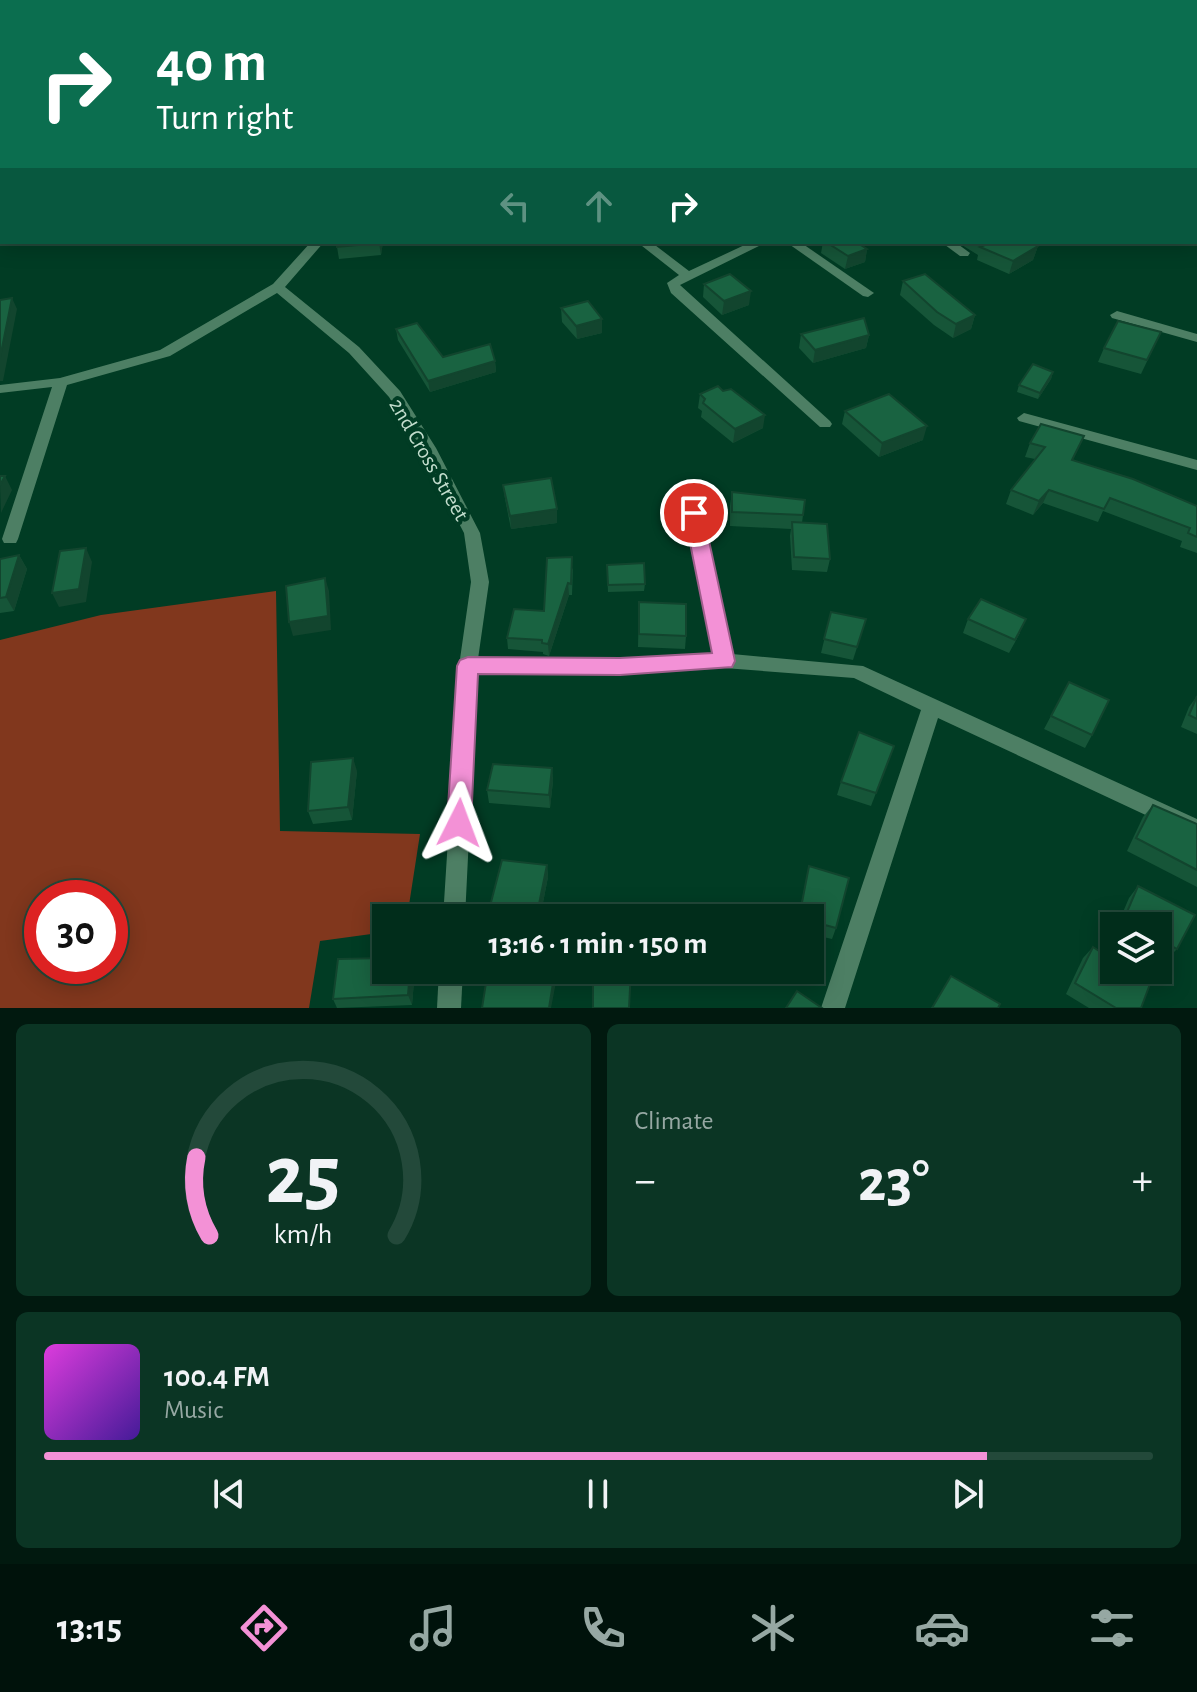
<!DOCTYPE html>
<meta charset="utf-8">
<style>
:root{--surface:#012d1b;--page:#0b3524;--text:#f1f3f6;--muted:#96a8a3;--line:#23493a;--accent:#f391d6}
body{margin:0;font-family:"Alegreya Sans",sans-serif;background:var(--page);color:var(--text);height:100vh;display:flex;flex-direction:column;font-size:30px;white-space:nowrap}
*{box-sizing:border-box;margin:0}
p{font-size:26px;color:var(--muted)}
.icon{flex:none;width:44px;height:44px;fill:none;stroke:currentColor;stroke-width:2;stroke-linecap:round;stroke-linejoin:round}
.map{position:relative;height:1008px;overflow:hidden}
.drawer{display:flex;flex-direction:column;gap:16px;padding:16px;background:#01190f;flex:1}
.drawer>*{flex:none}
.banner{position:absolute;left:0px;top:0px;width:1198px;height:244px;box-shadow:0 4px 20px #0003,0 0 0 2px var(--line);background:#0b6e4f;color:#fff;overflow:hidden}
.fabs{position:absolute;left:1100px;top:912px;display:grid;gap:16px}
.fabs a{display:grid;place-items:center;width:72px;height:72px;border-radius:0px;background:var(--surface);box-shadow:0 4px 20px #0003,0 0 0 2px var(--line);font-size:40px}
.speed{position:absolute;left:24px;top:880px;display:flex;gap:16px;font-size:40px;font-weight:700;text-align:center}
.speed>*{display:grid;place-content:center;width:104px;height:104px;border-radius:50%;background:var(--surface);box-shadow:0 4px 20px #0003,0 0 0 2px var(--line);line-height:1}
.speed .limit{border:12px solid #d22;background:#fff;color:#111}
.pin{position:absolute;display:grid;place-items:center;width:68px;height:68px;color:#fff;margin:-34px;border:4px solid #fff;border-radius:50%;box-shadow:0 2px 8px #0007}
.me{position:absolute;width:88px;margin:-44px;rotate:3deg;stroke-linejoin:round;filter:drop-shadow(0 0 6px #0008)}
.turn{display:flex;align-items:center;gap:28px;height:168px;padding:0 24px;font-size:36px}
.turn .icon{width:104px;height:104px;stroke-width:2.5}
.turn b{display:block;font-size:56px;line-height:68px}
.lanes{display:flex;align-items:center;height:76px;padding:0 24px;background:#0003;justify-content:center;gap:40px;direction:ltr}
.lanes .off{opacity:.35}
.big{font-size:60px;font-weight:600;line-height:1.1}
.drawer .widget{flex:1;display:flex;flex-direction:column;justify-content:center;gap:12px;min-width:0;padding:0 28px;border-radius:12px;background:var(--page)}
.drawer .dial{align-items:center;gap:0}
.dial svg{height:208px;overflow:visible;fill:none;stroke:var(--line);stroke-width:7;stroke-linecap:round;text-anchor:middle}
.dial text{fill:var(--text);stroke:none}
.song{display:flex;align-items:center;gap:24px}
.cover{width:96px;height:96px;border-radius:12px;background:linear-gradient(135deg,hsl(300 70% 55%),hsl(260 70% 35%))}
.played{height:8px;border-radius:4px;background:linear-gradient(90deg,var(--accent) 85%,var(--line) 85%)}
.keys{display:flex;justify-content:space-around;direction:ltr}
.heat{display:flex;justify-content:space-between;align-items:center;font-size:44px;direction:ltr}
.drawer .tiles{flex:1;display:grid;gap:16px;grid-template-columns:1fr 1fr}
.widget:last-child{grid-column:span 2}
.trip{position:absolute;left:372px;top:904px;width:452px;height:80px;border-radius:0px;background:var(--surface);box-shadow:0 4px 20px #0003,0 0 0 2px var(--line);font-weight:600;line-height:80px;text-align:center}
.dock{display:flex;height:128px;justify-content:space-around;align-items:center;background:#00120b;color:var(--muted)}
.dock .icon{width:56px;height:56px}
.dock .selected{color:var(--accent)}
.dock b{font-size:36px;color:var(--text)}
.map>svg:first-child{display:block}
.green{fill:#81371d;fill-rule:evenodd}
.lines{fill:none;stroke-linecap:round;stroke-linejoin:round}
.street{fill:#4d7f64;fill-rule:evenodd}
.wall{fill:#165538}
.shaded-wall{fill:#12452e}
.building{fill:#196341;stroke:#12452e;stroke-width:2}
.route{fill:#f391d6;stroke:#9e5e8b;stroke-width:2}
.labels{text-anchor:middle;stroke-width:8;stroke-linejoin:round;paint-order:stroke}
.street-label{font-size:22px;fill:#c3ddcd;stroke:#013c24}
</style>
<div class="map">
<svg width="1197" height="1008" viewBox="0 0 1197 1008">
<rect width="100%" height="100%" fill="#013c24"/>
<path class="green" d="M 276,591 L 280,831 L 420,834 L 407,918 L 386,918 L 386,932 L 320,941 L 309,1008 L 0,1008 L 0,640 L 101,615 ZM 42,898 L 110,898 L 110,966 L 42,966 Z"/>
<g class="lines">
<g class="street">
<rect x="128" y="0" width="8" height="2"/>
<path d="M 585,0 L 593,0 L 594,2 L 586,2 Z"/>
<rect x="1196" y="5" width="1" height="6"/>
<rect x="0" y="25" width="2" height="6"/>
<path d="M 2,92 L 2,98 L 0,99 L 0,93 Z"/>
<rect x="1196" y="115" width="1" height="7"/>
<path d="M 0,236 L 2,242 L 6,243 L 0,244 Z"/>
<path d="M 311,242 L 324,242 L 285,287 L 359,347 L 400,391 L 436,448 L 480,533 L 489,582 L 478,659 L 620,659 L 713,654 L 686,513 L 694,507 L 702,513 L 732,654 L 863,666 L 1197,819 L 1197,839 L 938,718 L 845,1008 L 821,1008 L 921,710 L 854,678 L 724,668 L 620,675 L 477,674 L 465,918 L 443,918 L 459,666 L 471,582 L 464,533 L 420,448 L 389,397 L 349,353 L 277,293 L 170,356 L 67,385 L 18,539 L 16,543 L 4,543 L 2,539 L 52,387 L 0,393 L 0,385 L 60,378 L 160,350 L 273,284 Z"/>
<path d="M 637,242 L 651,242 L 689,271 L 751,242 L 767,242 L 680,285 L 830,421 L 832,424 L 830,427 L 820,427 L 671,293 L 667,283 L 679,275 Z"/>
<path d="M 786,242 L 800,242 L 874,293 L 868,297 L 863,296 Z"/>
<path d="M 941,242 L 955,242 L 970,253 L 968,256 L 960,256 Z"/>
<path d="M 1117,311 L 1197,334 L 1197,342 L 1112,318 L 1110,315 Z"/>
<path d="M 1024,413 L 1197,460 L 1197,470 L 1019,421 L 1017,418 Z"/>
<path d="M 439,970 L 463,970 L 461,1008 L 437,1008 Z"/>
</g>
</g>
<g class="wall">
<path d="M 866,0 L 942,0 L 942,2 L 867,2 Z"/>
<path d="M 1046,0 L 1153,0 L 1156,2 L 1046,2 Z"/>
<path d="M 383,242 L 381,255 L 339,259 L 337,247 Z"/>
<path d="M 491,242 L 505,242 L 505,243 L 491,244 Z"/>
<path d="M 823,242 L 856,242 L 867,249 L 865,262 L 845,269 L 821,253 Z"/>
<path d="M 957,242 L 1028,242 L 1038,246 L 1033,260 L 1009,274 L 977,260 L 978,255 Z"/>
<path d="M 903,281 L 975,315 L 971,329 L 953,338 L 934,325 L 900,295 Z"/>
<path d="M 704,284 L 749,305 L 722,315 L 703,297 Z"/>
<path d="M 561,308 L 602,333 L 577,339 L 562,322 Z"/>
<path d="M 396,329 L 443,357 L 495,361 L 496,372 L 430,392 L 398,340 Z"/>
<path d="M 1161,332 L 1141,374 L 1098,362 L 1104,348 Z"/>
<path d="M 801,334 L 869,335 L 866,348 L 813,363 L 799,348 Z"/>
<path d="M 1053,372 L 1051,379 L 1038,399 L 1017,392 L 1019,385 Z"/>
<path d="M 723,391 L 763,428 L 733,443 L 701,417 L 702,411 L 698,408 L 700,394 Z"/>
<path d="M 845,411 L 923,440 L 879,457 L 842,424 Z"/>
<path d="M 1041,424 L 1073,460 L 1197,506 L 1197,553 L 1180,547 L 1182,541 L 1103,511 L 1098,522 L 1043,503 L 1033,515 L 1006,504 L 1011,490 L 1035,459 L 1025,457 L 1030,443 Z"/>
<path d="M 503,485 L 557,523 L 511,529 L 505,499 Z"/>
<path d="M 732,492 L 803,515 L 802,523 L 830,559 L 827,572 L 792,570 L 790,536 L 791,529 L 730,526 L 730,506 Z"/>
<path d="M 19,555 L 27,569 L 14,611 L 0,613 L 0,559 Z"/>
<path d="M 573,568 L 572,595 L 569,595 L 549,656 L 543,654 L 543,652 L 508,649 L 507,638 L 544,611 Z"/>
<path d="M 607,572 L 645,584 L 644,591 L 608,592 Z"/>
<path d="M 639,602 L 686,636 L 685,649 L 638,647 Z"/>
<path d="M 831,612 L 866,619 L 853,660 L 821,653 Z"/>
<path d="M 968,619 L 1020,633 L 1009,653 L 963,633 Z"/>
<path d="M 1069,682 L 1092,735 L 1085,748 L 1044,729 Z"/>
<path d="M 1197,696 L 1197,734 L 1181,727 L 1189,707 Z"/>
<path d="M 894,746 L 871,806 L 837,795 L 841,782 Z"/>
<path d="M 552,768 L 553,781 L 550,808 L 489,803 L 487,790 Z"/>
<path d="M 357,771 L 352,820 L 313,824 L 308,811 Z"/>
<path d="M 1153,805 L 1197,824 L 1197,887 L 1127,851 L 1143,817 Z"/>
<path d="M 547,865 L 548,877 L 540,918 L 490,918 L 489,910 Z"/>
<path d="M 809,866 L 836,928 L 832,939 L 810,934 L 810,918 L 798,918 Z"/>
<path d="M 1138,886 L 1177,949 L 1166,960 L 1158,956 L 1158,926 L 1117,926 L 1129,898 Z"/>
<path d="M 1093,947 L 1141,1008 L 1089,1008 L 1066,994 L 1083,958 Z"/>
<path d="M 386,970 L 415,970 L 412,1005 L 337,1008 L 333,999 Z"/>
</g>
<g class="shaded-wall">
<path d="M 758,0 L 787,0 L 773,2 L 758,2 Z"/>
<path d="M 379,242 L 383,242 L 381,255 L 379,243 Z"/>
<path d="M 1038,246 L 1033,260 L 1009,274 L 1013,261 Z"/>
<path d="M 867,249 L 865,262 L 845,269 L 848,256 Z"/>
<path d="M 751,291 L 749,305 L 722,315 L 724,301 Z"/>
<path d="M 12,298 L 17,309 L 3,381 L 0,381 L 0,358 Z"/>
<path d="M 975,315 L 971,329 L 953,338 L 956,324 Z"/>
<path d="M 602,319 L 602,333 L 577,339 L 576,326 Z"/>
<path d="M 869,335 L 866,348 L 813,363 L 815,350 Z"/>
<path d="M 495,361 L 496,372 L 430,392 L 428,381 Z"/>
<path d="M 1053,372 L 1051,379 L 1038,399 L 1040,393 Z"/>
<path d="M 765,415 L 763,428 L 733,443 L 735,429 Z"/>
<path d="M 927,426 L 923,440 L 879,457 L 882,443 Z"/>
<path d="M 5,476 L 12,490 L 1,513 L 0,485 Z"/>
<path d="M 1049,490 L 1043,503 L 1033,515 L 1039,501 Z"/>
<path d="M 557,509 L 557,523 L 511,529 L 510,516 Z"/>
<path d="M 86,548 L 92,562 L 86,602 L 59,607 L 52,593 Z"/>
<path d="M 19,555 L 27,569 L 14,611 L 6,597 Z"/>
<path d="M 325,578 L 329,591 L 331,630 L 293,636 L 289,622 Z"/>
<path d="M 568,583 L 569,595 L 549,656 L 548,644 Z"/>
<path d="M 353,758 L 357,771 L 352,820 L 348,807 Z"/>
<path d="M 552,768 L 553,781 L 550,808 L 549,795 Z"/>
<path d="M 547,865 L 548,877 L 540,918 L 537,918 Z"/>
<path d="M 410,970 L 415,970 L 412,1005 L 408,995 Z"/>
<path d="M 555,971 L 556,982 L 551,1008 L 549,1008 Z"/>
</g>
<g class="building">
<path d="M 890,0 L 942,0 L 942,1 Z"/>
<path d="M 1091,0 L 1153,0 L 1156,2 L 1102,2 L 1101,0 Z"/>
<path d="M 337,242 L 379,242 L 379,243 L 337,247 Z"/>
<path d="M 826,242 L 856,242 L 867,249 L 848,256 Z"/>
<path d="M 981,242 L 1028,242 L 1038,246 L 1013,261 L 980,247 L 985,245 Z"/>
<path d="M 730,274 L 751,291 L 724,301 L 704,284 Z"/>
<path d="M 925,274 L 975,315 L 956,324 L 937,312 L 903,281 Z"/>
<path d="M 12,298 L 0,358 L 0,300 Z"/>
<path d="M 588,301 L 602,319 L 576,326 L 561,308 Z"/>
<path d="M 864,318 L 869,335 L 815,350 L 801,334 Z"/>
<path d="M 1118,321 L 1161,332 L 1147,360 L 1104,348 Z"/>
<path d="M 417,323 L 443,357 L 490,344 L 495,361 L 428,381 L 396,329 Z"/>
<path d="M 1033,364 L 1053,372 L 1040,393 L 1019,385 Z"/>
<path d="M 718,386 L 723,391 L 731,389 L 765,415 L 735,429 L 703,403 L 705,399 L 700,394 Z"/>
<path d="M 889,394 L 927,426 L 882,443 L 845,411 Z"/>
<path d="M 1041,424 L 1084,436 L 1072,460 L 1133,479 L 1197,506 L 1197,537 L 1188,533 L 1190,528 L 1110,498 L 1104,509 L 1049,490 L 1039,501 L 1011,490 L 1045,447 L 1030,443 Z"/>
<path d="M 0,476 L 5,476 L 0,485 Z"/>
<path d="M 551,478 L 557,509 L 510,516 L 503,485 Z"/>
<path d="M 732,492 L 805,500 L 803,515 L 732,512 Z"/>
<path d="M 792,522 L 827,524 L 830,559 L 794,557 Z"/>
<path d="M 86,548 L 79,589 L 52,593 L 60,551 Z"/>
<path d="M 19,555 L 6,597 L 0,598 L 0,559 Z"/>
<path d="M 572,557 L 571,584 L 568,583 L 548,644 L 542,643 L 542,640 L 507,638 L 514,609 L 544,611 L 547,558 Z"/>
<path d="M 644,563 L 645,584 L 608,585 L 607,565 Z"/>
<path d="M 325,578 L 328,616 L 289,622 L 286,586 Z"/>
<path d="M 981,599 L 1026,619 L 1015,640 L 968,619 Z"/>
<path d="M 639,602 L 686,604 L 686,636 L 639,634 Z"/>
<path d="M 831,612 L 866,619 L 857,647 L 824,639 Z"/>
<path d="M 1069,682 L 1109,700 L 1092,735 L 1051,716 Z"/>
<path d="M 1197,696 L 1197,719 L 1189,715 Z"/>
<path d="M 859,732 L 894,746 L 876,793 L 841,782 Z"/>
<path d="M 353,758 L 348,807 L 308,811 L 311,762 Z"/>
<path d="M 493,764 L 552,768 L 549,795 L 487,790 Z"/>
<path d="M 1153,805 L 1197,824 L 1197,870 L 1136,838 Z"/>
<path d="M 502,860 L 547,865 L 537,914 L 489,910 Z"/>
<path d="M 809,866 L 849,878 L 836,928 L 810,921 L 810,918 L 799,918 Z"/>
<path d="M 1138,886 L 1195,915 L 1177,949 L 1158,938 L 1158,926 L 1136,926 L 1124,919 Z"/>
<path d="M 1093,947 L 1114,961 L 1114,970 L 1129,970 L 1150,984 L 1141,1008 L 1116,1008 L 1075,983 Z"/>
<path d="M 386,958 L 386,970 L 410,970 L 408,995 L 333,999 L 338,959 Z"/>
<path d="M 488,970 L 555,971 L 549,1008 L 482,1008 Z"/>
<path d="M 593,970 L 631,970 L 629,1008 L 593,1008 Z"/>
<path d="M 951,976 L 1000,1004 L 998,1008 L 932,1008 Z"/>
<path d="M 797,991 L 822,1008 L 786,1008 Z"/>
</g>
<path class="route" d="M 694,506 L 703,513 L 735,661 L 732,667 L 620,675 L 478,674 L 471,823 L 467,831 L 459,834 L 451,831 L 447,823 L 457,666 L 460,660 L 468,657 L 620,658 L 712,653 L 684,513 Z"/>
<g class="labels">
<g class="street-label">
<text transform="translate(430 459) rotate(60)" y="8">2nd Cross Street</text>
</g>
</g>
</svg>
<div class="fabs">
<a><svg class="icon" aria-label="layers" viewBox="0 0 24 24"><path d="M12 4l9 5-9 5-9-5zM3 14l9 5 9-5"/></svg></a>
</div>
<div class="speed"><div class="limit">30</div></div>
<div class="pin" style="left:694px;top:513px;background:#d93025"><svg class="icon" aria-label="arrive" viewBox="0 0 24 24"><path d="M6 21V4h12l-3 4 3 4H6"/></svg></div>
<svg class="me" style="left:459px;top:823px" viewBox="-20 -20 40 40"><path d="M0-17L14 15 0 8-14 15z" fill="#f391d6" stroke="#fff" stroke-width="4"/></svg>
<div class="trip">13:16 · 1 min · 150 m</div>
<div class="banner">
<div class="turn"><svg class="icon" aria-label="right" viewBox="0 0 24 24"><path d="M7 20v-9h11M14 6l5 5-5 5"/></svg><div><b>40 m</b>Turn right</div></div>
<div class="lanes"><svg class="icon off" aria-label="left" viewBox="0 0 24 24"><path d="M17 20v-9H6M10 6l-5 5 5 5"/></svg><svg class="icon off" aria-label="ahead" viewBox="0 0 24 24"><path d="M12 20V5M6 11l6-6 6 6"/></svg><svg class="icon" aria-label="right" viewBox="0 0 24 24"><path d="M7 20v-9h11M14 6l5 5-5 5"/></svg></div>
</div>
</div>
<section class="drawer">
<div class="tiles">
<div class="widget dial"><svg viewBox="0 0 100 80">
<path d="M14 69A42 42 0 1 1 86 69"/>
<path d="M14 69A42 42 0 0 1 9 39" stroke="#f391d6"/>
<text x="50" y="56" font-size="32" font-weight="700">25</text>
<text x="50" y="72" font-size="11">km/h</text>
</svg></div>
<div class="widget"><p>Climate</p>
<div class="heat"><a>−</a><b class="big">23°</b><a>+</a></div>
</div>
<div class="widget">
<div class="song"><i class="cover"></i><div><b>100.4 FM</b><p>Music</p></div></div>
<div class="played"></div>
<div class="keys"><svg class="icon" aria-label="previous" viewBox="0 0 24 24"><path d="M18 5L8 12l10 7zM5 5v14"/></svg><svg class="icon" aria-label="pause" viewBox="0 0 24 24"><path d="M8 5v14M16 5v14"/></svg><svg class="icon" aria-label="next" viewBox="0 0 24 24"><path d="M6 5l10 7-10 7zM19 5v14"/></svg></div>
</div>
</div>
</section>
<nav class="dock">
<b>13:15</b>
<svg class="icon selected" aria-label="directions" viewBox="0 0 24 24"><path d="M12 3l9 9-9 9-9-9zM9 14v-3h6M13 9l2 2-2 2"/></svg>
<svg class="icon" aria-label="music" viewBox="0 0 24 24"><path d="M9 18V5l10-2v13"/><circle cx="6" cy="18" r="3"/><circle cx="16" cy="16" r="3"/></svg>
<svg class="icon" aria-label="phone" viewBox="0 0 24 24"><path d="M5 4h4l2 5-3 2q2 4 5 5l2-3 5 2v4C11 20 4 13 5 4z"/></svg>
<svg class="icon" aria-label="climate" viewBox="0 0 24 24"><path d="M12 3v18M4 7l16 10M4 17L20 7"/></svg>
<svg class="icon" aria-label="car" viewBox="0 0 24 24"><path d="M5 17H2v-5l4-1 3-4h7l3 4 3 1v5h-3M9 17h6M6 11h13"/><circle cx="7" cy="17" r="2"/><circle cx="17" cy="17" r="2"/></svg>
<svg class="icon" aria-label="filters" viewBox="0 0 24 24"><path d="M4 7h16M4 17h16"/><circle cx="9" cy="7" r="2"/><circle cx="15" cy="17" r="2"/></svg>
</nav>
